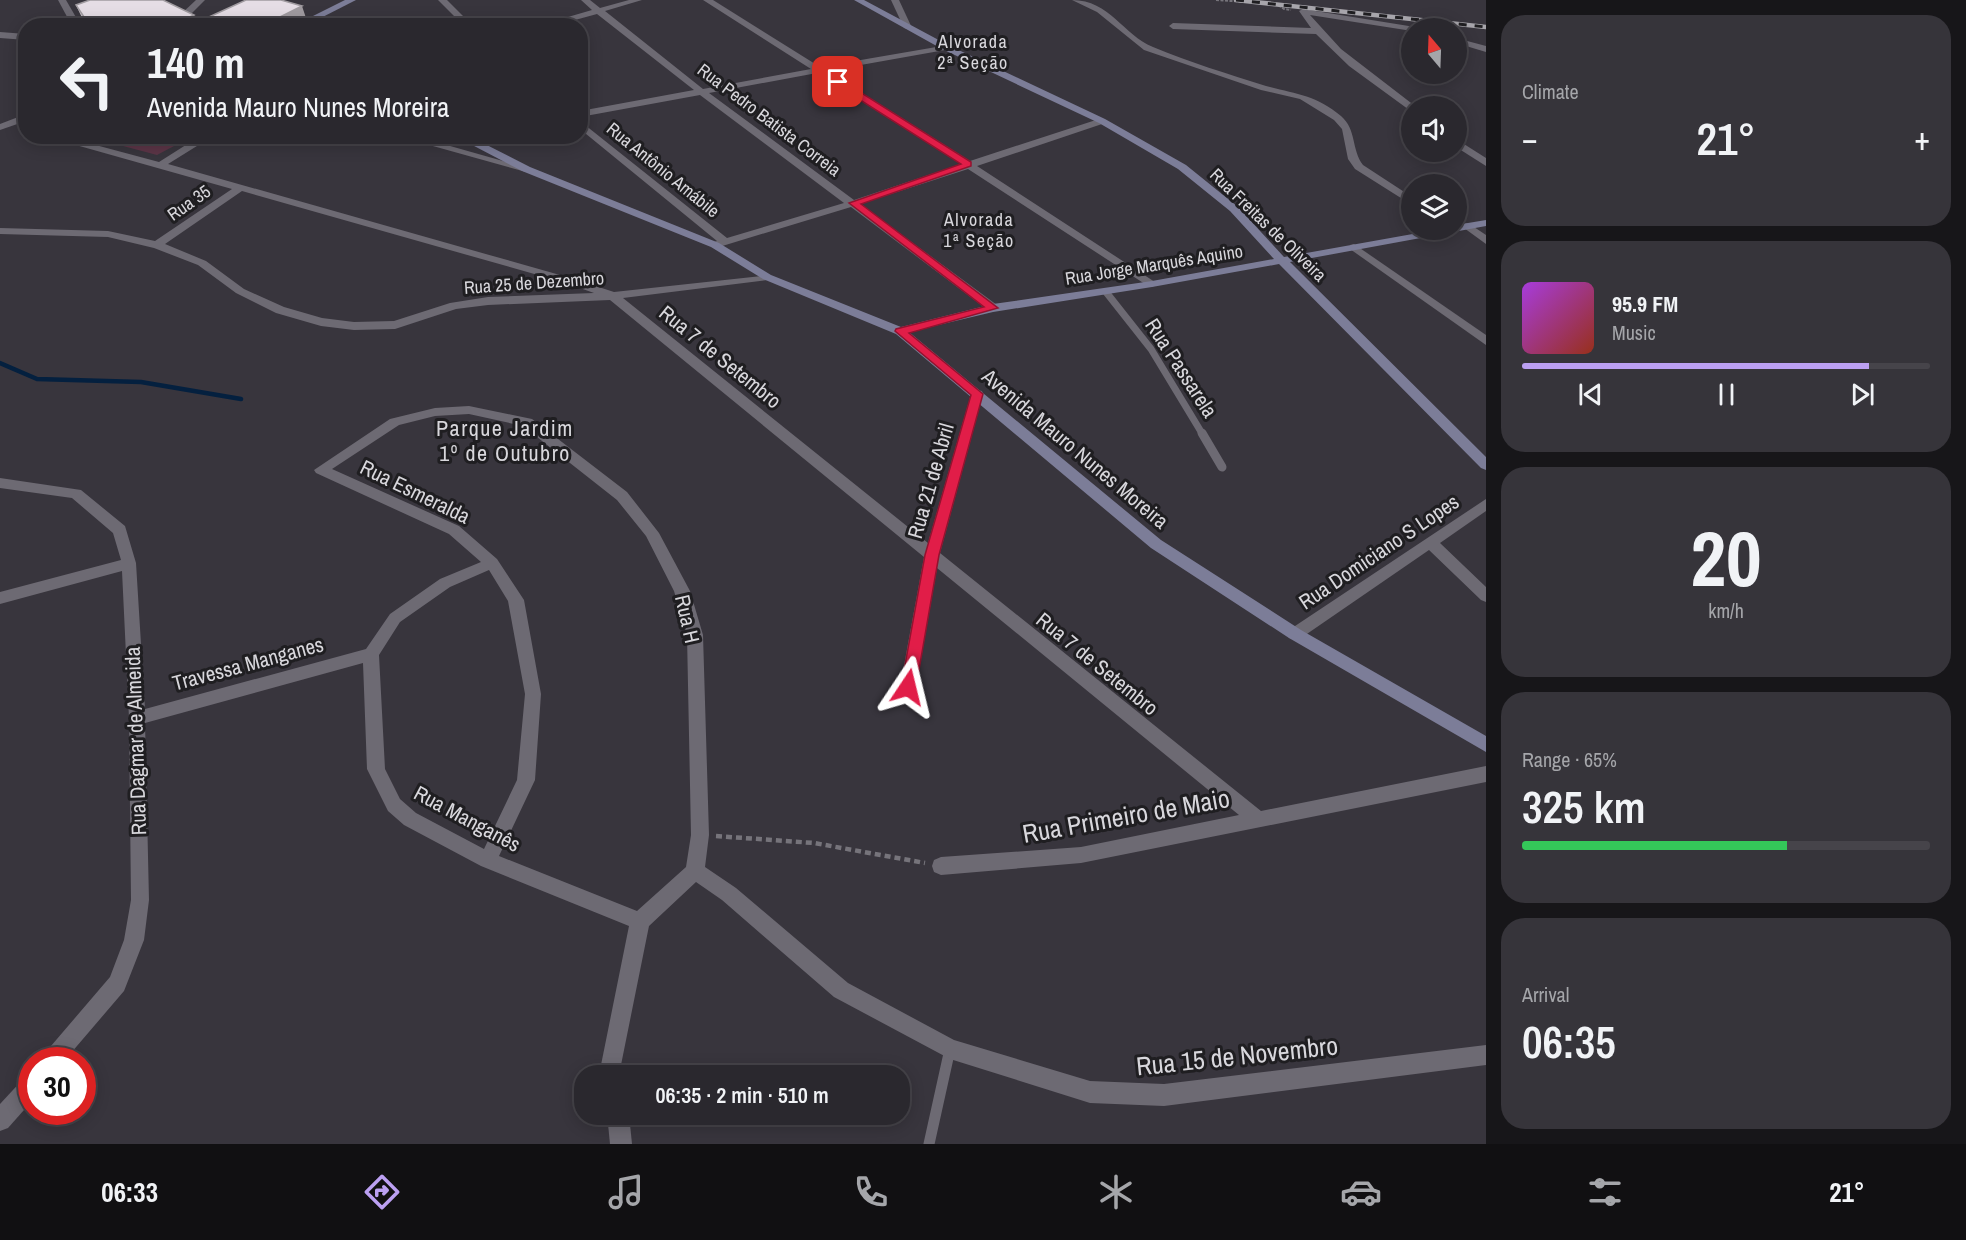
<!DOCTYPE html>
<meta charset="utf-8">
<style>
:root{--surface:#2a282e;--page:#36343a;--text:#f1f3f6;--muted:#a5a6aa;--line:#46444a;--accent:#bca0f2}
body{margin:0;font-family:"Archivo Narrow",sans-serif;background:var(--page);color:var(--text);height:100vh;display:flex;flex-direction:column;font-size:22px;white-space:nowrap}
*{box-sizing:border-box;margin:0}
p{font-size:20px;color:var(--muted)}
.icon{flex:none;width:33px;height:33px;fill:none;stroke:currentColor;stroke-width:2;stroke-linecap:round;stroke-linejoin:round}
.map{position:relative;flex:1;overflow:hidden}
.sheet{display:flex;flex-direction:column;gap:15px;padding:15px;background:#171619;width:480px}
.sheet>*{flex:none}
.banner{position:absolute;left:18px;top:18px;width:570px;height:126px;border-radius:24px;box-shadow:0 3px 15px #0003,0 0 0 2px var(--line);background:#2a282e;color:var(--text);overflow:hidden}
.needle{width:39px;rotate:341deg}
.controls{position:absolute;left:1401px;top:18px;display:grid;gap:12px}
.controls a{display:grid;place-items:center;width:66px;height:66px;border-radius:50%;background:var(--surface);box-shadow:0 3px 15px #0003,0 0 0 2px var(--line);font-size:30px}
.speed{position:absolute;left:18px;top:1047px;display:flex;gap:12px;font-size:30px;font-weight:700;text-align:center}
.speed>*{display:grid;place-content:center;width:78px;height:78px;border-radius:50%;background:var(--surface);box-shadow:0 3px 15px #0003,0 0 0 2px var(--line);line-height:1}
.speed .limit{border:9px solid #d22;background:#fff;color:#111}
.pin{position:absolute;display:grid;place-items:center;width:51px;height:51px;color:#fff;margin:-26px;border-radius:12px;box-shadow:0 3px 9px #0006}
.me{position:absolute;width:66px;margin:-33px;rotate:10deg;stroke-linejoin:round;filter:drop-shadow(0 0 4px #0008)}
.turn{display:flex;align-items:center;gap:21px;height:126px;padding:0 30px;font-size:27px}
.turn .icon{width:78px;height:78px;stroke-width:2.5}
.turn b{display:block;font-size:42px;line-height:51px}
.big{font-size:45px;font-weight:600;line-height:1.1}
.sheet .widget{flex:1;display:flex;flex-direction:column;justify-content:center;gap:9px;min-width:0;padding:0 21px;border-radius:24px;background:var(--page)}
.sheet .dial{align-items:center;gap:0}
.dial b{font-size:78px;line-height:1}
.song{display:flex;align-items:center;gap:18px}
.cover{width:72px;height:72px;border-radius:9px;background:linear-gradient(135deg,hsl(280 70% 55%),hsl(10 70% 35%))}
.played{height:6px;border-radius:3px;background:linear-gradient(90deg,var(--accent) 85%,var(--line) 85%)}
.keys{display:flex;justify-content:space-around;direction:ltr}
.heat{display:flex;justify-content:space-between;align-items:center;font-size:33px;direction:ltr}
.charge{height:9px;border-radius:4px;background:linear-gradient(90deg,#34c759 65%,var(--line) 0)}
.trip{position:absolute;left:574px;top:1065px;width:336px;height:60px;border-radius:24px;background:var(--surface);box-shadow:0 3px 15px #0003,0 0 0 2px var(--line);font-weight:600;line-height:60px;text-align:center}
.dock{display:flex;height:96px;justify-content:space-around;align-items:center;background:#111012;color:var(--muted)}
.dock .icon{width:42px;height:42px}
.dock .active{color:var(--accent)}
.dock b{font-size:27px;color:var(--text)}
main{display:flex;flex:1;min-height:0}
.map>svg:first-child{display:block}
.green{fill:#5c3547}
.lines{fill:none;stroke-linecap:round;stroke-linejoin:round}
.stream{stroke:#04203f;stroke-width:4.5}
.path-far1{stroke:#76747b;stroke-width:2;stroke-dasharray:3 1.5;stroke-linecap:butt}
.path{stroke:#76747b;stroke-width:4.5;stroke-dasharray:6 4;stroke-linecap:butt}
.lane-far2{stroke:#6d6a73;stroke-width:7}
.lane-far1{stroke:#6d6a73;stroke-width:9}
.lane{stroke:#6d6a73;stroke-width:11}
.street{fill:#6d6a73;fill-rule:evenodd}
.secondary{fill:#7c7d98;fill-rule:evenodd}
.rail-casing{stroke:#a7a5ab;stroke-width:4.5}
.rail{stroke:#1f1e21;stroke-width:3;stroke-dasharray:8;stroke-linecap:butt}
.wall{fill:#c5bec5}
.shaded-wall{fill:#a09ba0}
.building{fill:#e5dde5;stroke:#a09ba0;stroke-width:1.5}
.route{fill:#e11d48;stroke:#92132f;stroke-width:1.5}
.labels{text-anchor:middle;stroke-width:6;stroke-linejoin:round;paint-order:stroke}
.far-neighbourhood-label{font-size:18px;letter-spacing:1.5px;fill:#d8d7dc;stroke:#1f1e21}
.far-street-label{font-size:18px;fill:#d8d7dc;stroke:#1f1e21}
.street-label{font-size:21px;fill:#d8d7dc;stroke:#1f1e21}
.neighbourhood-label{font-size:22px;letter-spacing:1.5px;fill:#d8d7dc;stroke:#1f1e21}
.near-street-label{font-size:26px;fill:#d8d7dc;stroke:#1f1e21}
</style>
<main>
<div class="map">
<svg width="1486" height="1144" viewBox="0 0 1486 1144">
<rect width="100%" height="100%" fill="#38353d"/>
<path class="green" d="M 89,137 L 191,136 L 191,137 L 157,155 Z"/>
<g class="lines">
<path class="stream" d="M 0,363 L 37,379 L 141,382 L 241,399"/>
<path class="path-far1" d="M 1216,0 L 1277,4 L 1284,9 L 1291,10"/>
<path class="path" d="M 716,836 L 814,843 L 925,863"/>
<path class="lane-far2" d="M 1106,292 L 1151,349 L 1203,435"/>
<path class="lane-far1" d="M 1202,433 L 1222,467"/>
<path class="lane" d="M 929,1144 L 950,1049"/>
<g class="street">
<path d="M 58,0 L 66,0 L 81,26 L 72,26 Z"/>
<path d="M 196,0 L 205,0 L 186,19 L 180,19 L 180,15 Z"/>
<path d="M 438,0 L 447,0 L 473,26 L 464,26 Z"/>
<path d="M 581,0 L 590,0 L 600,8 L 629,0 L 642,0 L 605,11 L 703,89 L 811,69 L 703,0 L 713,0 L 820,67 L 948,45 L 948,49 L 945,50 L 827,71 L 970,161 L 1099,119 L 1105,119 L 1105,123 L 977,166 L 1158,284 L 1152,287 L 1148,286 L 968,169 L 860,204 L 997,305 L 997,311 L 989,311 L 851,207 L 719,247 L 711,247 L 711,243 L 717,241 L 580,129 L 580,121 L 727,238 L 844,203 L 700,95 L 580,117 L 580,111 L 694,90 L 597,14 L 553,26 L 537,26 L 592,10 ZM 817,73 L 961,164 L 854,200 L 709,93 Z"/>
<path d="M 891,0 L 899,0 L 912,28 L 911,30 L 904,28 Z"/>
<path d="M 1072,0 C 1110,0 1123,35 1153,47 C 1189,62 1228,74 1266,86 C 1295,94 1316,95 1341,116 C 1357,130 1351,149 1363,165 L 1412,197 L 1412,205 L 1355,169 L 1348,159 L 1342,129 L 1334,120 L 1300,99 L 1261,90 L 1144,50 L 1097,12 Z"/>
<path d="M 1303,9 L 1415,27 L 1412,28 L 1412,31 L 1310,15 L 1341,49 L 1415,106 L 1412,106 L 1412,112 L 1349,66 L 1316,34 L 1173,29 L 1169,26 L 1173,23 L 1311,28 L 1299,11 Z"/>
<path d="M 0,32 L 26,34 L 26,40 L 0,38 Z"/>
<path d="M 1456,38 L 1486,46 L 1486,52 L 1456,43 Z"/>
<path d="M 26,114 L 26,121 L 0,130 L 0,124 Z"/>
<path d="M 44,136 L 62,136 L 159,162 L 200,136 L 213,136 L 168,164 L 574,279 L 614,292 L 771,275 L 771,279 L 767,280 L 623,298 L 928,543 L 971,394 L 977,390 L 982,391 L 983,394 L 940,553 L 1261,811 L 1486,766 L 1486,782 L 1081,863 L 941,875 L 934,872 L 932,866 L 934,860 L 941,857 L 1081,847 L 1239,815 L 937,568 L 916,687 L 914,692 L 908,694 L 902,692 L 900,687 L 924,557 L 610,300 L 488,305 L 456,309 L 395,329 L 354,330 L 321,326 L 276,313 L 236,293 L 198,265 L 154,248 L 108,237 L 0,234 L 0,228 L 108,231 L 155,241 L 232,189 ZM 242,191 L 566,283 L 594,293 L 488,297 L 450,303 L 394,321 L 354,322 L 322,318 L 284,307 L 244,289 L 206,261 L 165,244 Z"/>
<path d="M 397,136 L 415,136 L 531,169 L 526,172 Z"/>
<path d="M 1456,139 L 1486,158 L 1486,166 L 1456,147 Z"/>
<path d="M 1468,223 L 1486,235 L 1486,244 L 1464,228 L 1464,224 Z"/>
<path d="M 1354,244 L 1486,335 L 1486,345 L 1350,249 L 1350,245 Z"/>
<path d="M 469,406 L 532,419 L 627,492 L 659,533 L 690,591 L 703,635 L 709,835 L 705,867 L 736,888 L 848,983 L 954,1040 L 1090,1081 L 1164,1084 L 1486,1045 L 1486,1065 L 1164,1106 L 1090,1103 L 950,1059 L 834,997 L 722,900 L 696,882 L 649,926 L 621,1065 L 623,1076 L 602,1076 L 601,1065 L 629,926 L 481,866 L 404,825 L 388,811 L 367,769 L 363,663 L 145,723 L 149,900 L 144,940 L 124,991 L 65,1060 L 42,1060 L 45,1053 L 110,977 L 124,940 L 131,900 L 129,718 L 122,571 L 0,604 L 0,592 L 121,560 L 113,533 L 72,498 L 0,488 L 0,478 L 81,490 L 125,526 L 136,563 L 145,709 L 366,649 L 390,614 L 440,579 L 481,562 L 449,534 L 316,473 L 314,470 L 390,419 L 435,408 ZM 469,414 L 523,426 L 617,500 L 646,536 L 674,591 L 687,635 L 691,835 L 686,867 L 637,911 L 499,856 L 535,780 L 541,694 L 524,600 L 497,559 L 459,526 L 332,469 L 399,425 L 435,416 ZM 489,570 L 508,601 L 525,694 L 517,780 L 484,849 L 416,813 L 400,799 L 385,769 L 379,655 L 400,622 L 450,587 Z"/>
<path d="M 1486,499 L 1486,511 L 1440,543 L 1486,587 L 1486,602 L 1481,600 L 1429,550 L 1301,638 L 1295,640 L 1289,638 L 1287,634 L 1289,630 Z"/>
<path d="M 32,1074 L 32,1101 L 8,1128 L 0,1131 L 0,1104 L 25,1077 Z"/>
<path d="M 607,1114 L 629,1114 L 632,1144 L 610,1144 Z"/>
</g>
<g class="secondary">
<path d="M 345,0 L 356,0 L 305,26 L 293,26 Z"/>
<path d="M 854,0 L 864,0 L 948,45 L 1105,119 L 1186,165 L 1238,207 L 1284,257 L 1435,230 L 1456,230 L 1456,225 L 1486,220 L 1486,226 L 1290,262 L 1486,457 L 1486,470 L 1481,468 L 1279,264 L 1152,287 L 993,312 L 909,332 L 1161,540 L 1301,630 L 1486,736 L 1486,752 L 1289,638 L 1151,548 L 896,334 L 763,279 L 711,247 L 522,171 L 455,136 L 469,136 L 530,167 L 719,243 L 771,275 L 901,327 L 993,304 L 1152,281 L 1274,259 L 1230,211 L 1178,169 L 1099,123 L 942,49 Z"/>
</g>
<g class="rail-casing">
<path id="rail" d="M 1236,0 L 1486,27"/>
</g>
<use href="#rail" class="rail"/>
</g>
<g class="wall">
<path d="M 76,5 L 194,15 L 198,26 L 87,26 L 83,20 Z"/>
<path d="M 209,17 L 306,18 L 291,26 L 212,26 Z"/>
</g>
<g class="shaded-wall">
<path d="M 302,6 L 306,18 L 291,26 L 262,26 Z"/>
<path d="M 194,15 L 198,26 L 170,26 Z"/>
</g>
<g class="building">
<path d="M 90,0 L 163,0 L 194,15 L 170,26 L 90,26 L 76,5 Z"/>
<path d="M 246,0 L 281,0 L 302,6 L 262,26 L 233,26 L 209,17 Z"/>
</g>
<path class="route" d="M 835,80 L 841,80 L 971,162 L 971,166 L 861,204 L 998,308 L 909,333 L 983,394 L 939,555 L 916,687 L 913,691 L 903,691 L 901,687 L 925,555 L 971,395 L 895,331 L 896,329 L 984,307 L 849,203 L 961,164 L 835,84 Z"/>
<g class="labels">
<g class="far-neighbourhood-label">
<text x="973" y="48">Alvorada<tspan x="973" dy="21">2ª Seção</tspan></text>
<text x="979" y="226">Alvorada<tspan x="979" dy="21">1ª Seção</tspan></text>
</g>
<g class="far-street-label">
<text transform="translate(769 120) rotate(37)" y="6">Rua Pedro Batista Correia</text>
<text transform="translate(663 170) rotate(39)" y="6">Rua Antônio Amábile</text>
<text transform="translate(189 203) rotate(-35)" y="6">Rua 35</text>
<text transform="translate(1268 225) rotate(44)" y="6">Rua Freitas de Oliveira</text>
<text transform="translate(1154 265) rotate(-9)" y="6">Rua Jorge Marquês Aquino</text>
<text transform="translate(534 283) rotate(-4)" y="6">Rua 25 de Dezembro</text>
</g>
<g class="street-label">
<text transform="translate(720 357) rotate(39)" y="7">Rua 7 de Setembro</text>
<text transform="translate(1181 368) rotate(57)" y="7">Rua Passarela</text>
<text transform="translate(1075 449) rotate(40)" y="7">Avenida Mauro Nunes Moreira</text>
<text transform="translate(931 481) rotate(-74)" y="7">Rua 21 de Abril</text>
<text transform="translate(415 492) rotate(26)" y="7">Rua Esmeralda</text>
<text transform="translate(1379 552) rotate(-34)" y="7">Rua Domiciano S Lopes</text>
<text transform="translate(687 619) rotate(77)" y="7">Rua H</text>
<text transform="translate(248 664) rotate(-15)" y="7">Travessa Manganes</text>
<text transform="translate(1097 664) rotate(39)" y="7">Rua 7 de Setembro</text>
<text transform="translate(136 741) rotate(-92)" y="7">Rua Dagmar de Almeida</text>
<text transform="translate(467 819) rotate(28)" y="7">Rua Manganês</text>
</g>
<g class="neighbourhood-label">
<text x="505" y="436">Parque Jardim<tspan x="505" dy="25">1º de Outubro</tspan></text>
</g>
<g class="near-street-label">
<text transform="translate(1126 816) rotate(-10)" y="9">Rua Primeiro de Maio</text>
<text transform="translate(1237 1056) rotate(-6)" y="9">Rua 15 de Novembro</text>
</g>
</g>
</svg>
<div class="controls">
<a><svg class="needle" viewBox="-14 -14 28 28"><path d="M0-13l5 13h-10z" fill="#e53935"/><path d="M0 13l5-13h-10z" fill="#a5a6aa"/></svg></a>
<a><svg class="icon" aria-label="sound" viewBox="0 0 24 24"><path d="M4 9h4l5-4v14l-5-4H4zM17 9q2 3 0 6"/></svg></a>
<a><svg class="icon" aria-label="layers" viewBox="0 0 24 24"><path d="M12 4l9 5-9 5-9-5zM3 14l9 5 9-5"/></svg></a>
</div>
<div class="speed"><div class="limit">30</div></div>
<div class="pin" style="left:838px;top:82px;background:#d93025"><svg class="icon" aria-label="arrive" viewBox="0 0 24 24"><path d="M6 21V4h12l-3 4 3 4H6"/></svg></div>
<svg class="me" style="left:908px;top:687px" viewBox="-20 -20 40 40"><path d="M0-17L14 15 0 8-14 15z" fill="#e11d48" stroke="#fff" stroke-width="4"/></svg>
<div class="trip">06:35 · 2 min · 510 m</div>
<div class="banner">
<div class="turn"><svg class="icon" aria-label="left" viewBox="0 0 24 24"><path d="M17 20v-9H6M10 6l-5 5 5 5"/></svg><div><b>140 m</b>Avenida Mauro Nunes Moreira</div></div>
</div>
</div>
<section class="sheet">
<div class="widget"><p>Climate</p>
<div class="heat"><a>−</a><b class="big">21°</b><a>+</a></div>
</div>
<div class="widget">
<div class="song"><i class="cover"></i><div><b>95.9 FM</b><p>Music</p></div></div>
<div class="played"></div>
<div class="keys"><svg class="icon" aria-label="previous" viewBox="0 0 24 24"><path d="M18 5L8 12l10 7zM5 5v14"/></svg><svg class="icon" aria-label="pause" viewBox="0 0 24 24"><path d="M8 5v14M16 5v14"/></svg><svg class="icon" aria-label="next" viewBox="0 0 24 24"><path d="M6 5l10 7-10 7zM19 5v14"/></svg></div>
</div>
<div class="widget dial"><b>20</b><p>km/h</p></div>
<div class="widget"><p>Range · 65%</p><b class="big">325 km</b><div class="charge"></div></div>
<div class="widget"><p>Arrival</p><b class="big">06:35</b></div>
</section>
</main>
<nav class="dock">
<b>06:33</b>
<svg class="icon active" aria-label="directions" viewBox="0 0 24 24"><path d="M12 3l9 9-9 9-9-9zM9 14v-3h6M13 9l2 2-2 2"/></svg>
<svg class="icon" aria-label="music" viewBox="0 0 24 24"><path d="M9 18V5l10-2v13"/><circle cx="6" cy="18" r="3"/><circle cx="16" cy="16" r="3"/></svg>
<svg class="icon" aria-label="phone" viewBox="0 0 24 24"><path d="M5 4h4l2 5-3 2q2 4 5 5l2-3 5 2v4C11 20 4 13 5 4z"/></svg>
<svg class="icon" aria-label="climate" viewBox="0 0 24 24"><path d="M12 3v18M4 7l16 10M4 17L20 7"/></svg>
<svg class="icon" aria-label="car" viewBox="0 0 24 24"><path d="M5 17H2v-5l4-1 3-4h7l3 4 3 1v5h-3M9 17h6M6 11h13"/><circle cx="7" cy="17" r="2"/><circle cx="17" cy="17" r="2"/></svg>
<svg class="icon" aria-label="filters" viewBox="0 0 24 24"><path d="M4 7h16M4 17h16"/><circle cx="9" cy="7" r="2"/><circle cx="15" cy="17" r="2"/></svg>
<b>21°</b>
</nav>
